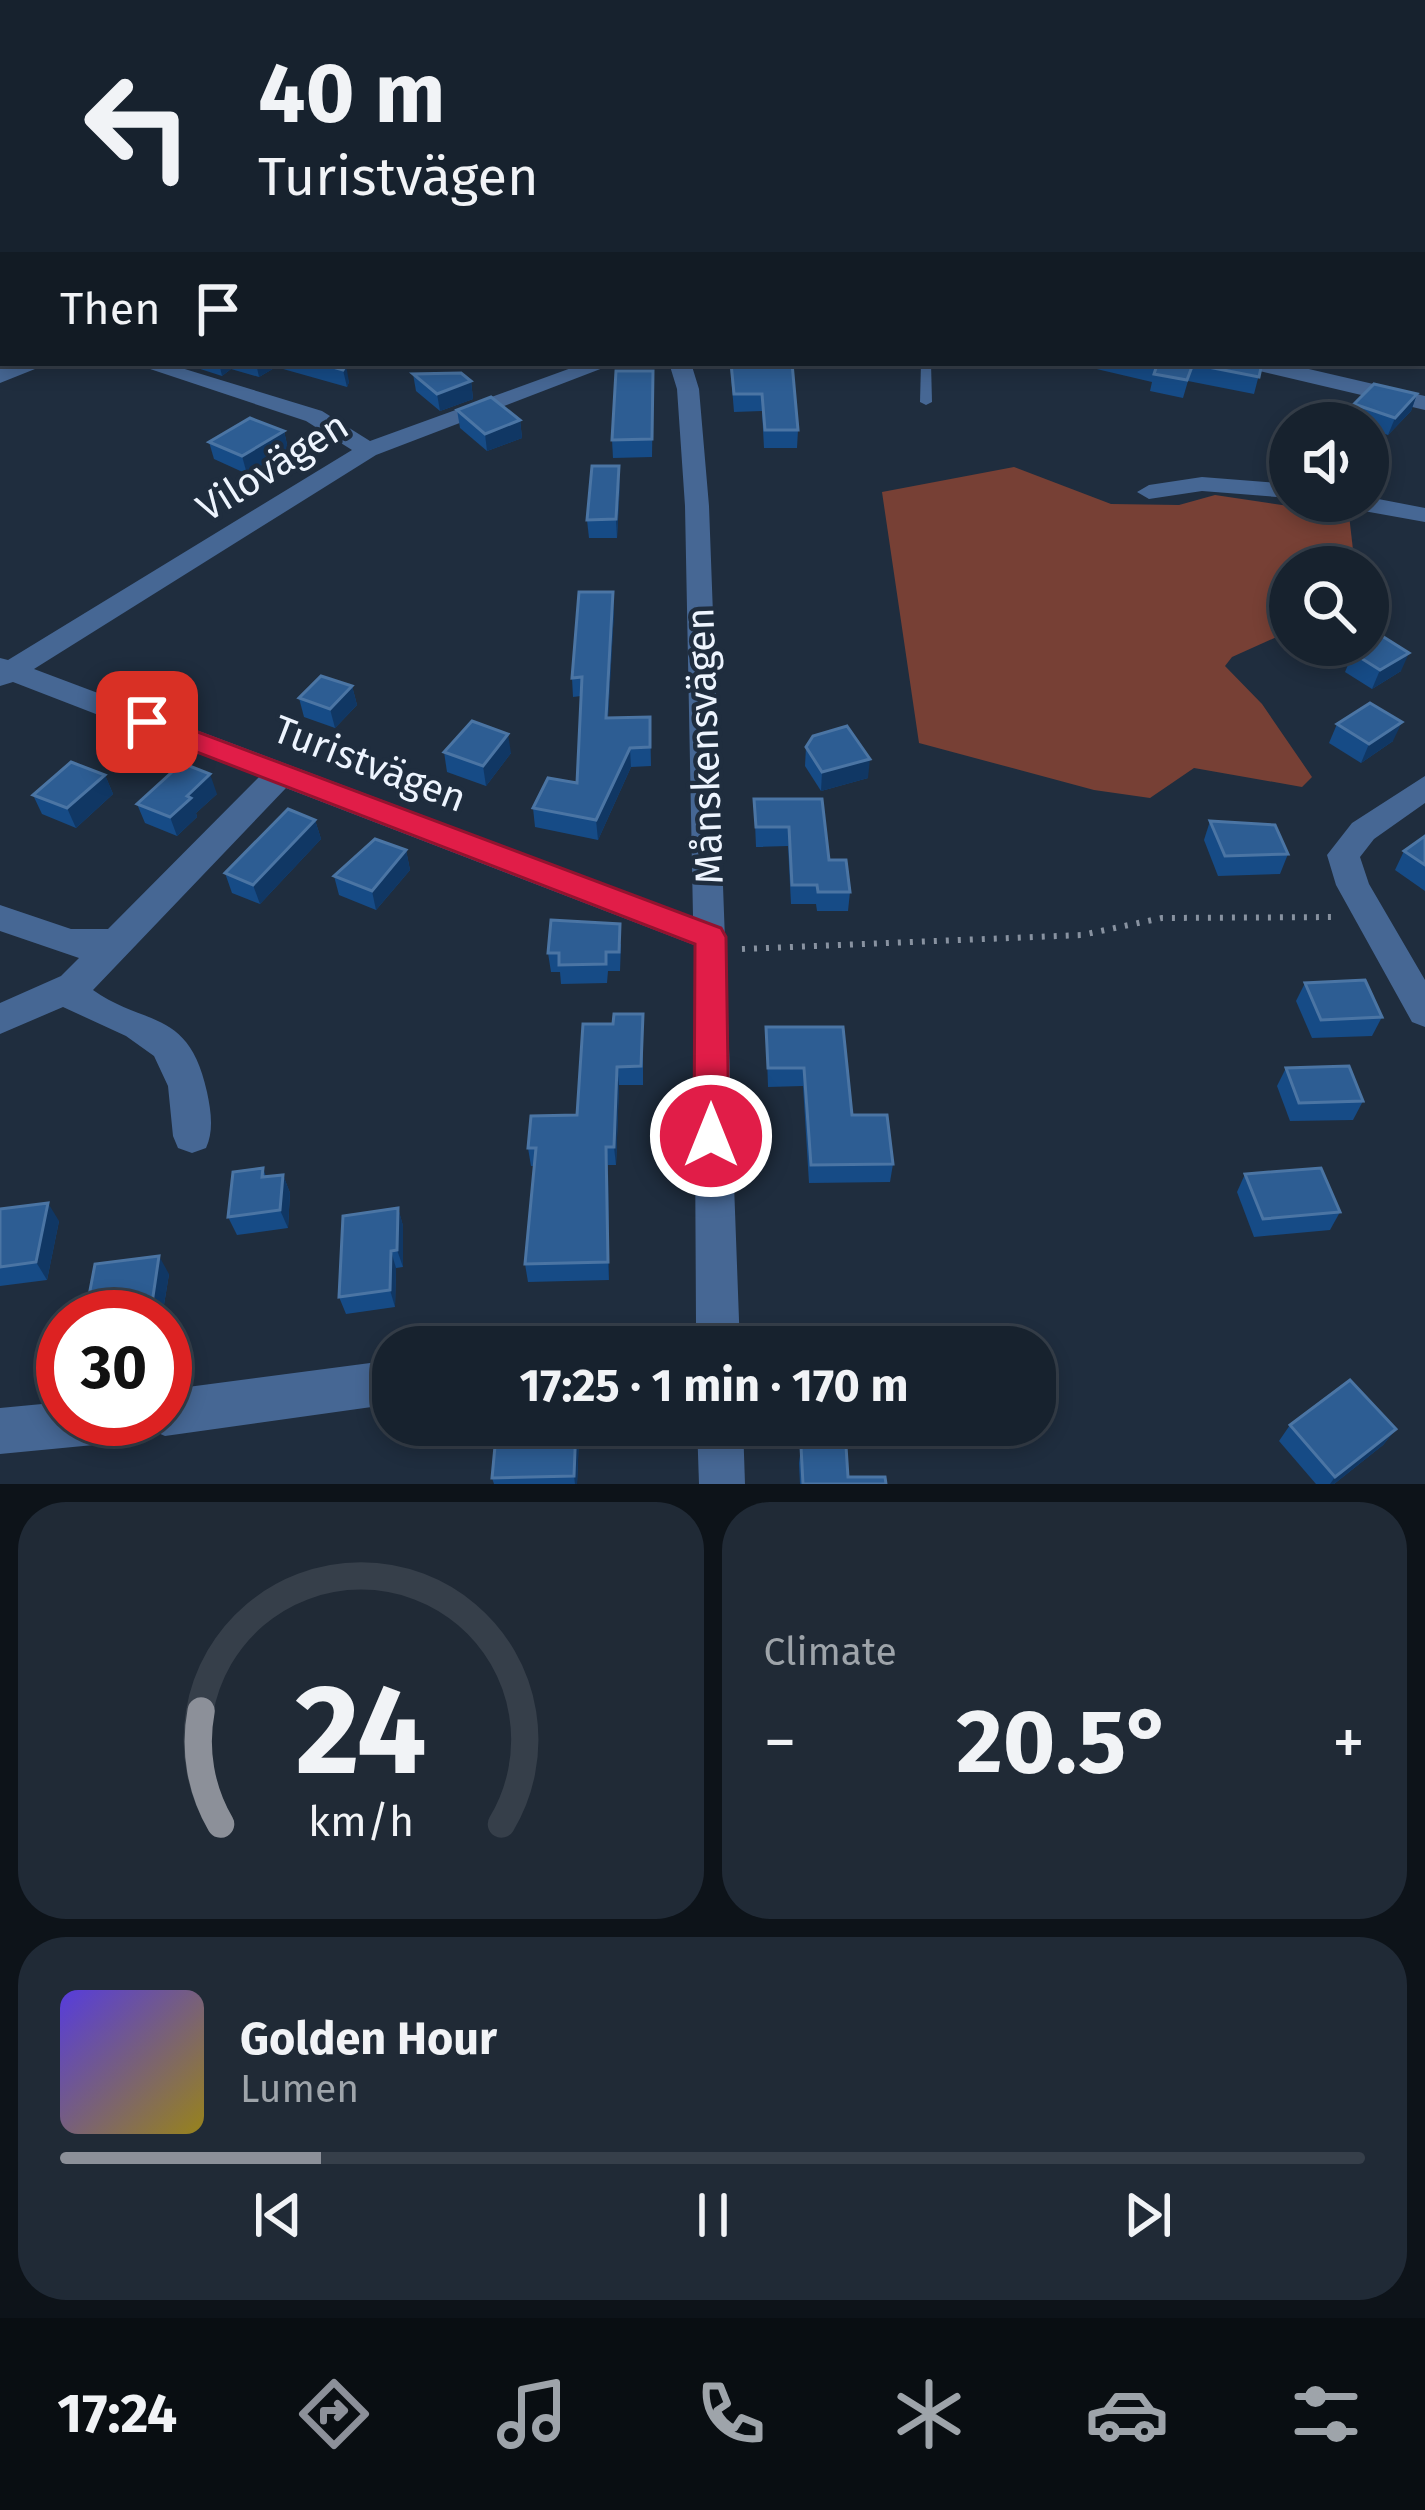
<!DOCTYPE html>
<meta charset="utf-8">
<style>
:root{--surface:#17222e;--page:#202a36;--text:#f1f3f6;--muted:#9ea4aa;--line:#363f4a;--accent:#8c9099}
body{margin:0;font-family:"Fira Sans",sans-serif;background:var(--page);color:var(--text);height:100vh;display:flex;flex-direction:column;font-size:45px;white-space:nowrap}
*{box-sizing:border-box;margin:0}
p{font-size:39px;color:var(--muted)}
.icon{flex:none;width:66px;height:66px;fill:none;stroke:currentColor;stroke-width:2;stroke-linecap:round;stroke-linejoin:round}
.map{position:relative;height:1484px;overflow:hidden}
.panel{display:flex;flex-direction:column;gap:18px;padding:18px;background:#0d1319;flex:1}
.panel>*{flex:none}
.top-card{position:absolute;left:0px;top:0px;width:1425px;height:366px;box-shadow:0 6px 18px #0003,0 0 0 3px var(--line);background:#17222e;color:var(--text);overflow:hidden}
.controls{position:absolute;left:1269px;top:402px;display:grid;gap:24px}
.controls a{display:grid;place-items:center;width:120px;height:120px;border-radius:50%;background:var(--surface);box-shadow:0 6px 18px #0003,0 0 0 3px var(--line);font-size:60px}
.speed{position:absolute;left:36px;top:1290px;display:flex;gap:24px;font-size:60px;font-weight:700;text-align:center}
.speed>*{display:grid;place-content:center;width:156px;height:156px;border-radius:50%;background:var(--surface);box-shadow:0 6px 18px #0003,0 0 0 3px var(--line);line-height:1}
.speed .limit{border:18px solid #d22;background:#fff;color:#111}
.pin{position:absolute;display:grid;place-items:center;width:102px;height:102px;color:#fff;margin:-51px;border-radius:24px;box-shadow:0 6px 18px #0006}
.me{position:absolute;width:132px;margin:-66px;rotate:0deg;stroke-linejoin:round;filter:drop-shadow(0 0 9px #0008)}
.turn{display:flex;align-items:center;gap:42px;height:252px;padding:0 60px;font-size:54px}
.turn .icon{width:156px;height:156px;stroke-width:2.5}
.turn b{display:block;font-size:84px;line-height:102px}
.then{display:flex;align-items:center;height:114px;padding:0 60px;background:#0003;gap:24px;font-size:45px}
.big{font-size:90px;font-weight:700;line-height:1.1}
.panel .tile{flex:1;display:flex;flex-direction:column;justify-content:center;gap:18px;min-width:0;padding:0 42px;border-radius:48px;background:var(--page)}
.panel .dial{align-items:center;gap:0}
.dial svg{height:312px;overflow:visible;fill:none;stroke:var(--line);stroke-width:7;stroke-linecap:round;text-anchor:middle}
.dial text{fill:var(--text);stroke:none}
.song{display:flex;align-items:center;gap:36px}
.cover{width:144px;height:144px;border-radius:18px;background:linear-gradient(135deg,hsl(250 70% 55%),hsl(50 70% 35%))}
.played{height:12px;border-radius:6px;background:linear-gradient(90deg,var(--accent) 20%,var(--line) 20%)}
.keys{display:flex;justify-content:space-around;direction:ltr}
.heat{display:flex;justify-content:space-between;align-items:center;font-size:66px;direction:ltr}
.panel .tiles{flex:1;display:grid;gap:18px;grid-template-columns:1fr 1fr}
.tile:last-child{grid-column:span 2}
.trip{position:absolute;left:372px;top:1326px;width:684px;height:120px;border-radius:48px;background:var(--surface);box-shadow:0 6px 18px #0003,0 0 0 3px var(--line);font-weight:700;line-height:120px;text-align:center}
.menu{display:flex;height:192px;justify-content:space-around;align-items:center;background:#090e12;color:var(--muted)}
.menu .icon{width:84px;height:84px}
.menu .current{color:var(--accent)}
.menu b{font-size:54px;color:var(--text)}
.map>svg:first-child{display:block}
.green{fill:#774035}
.water{fill:#320702}
.lines{fill:none;stroke-linecap:round;stroke-linejoin:round}
.stream{stroke:#320702;stroke-width:6}
.path-far1{stroke:#8892a0;stroke-width:3;stroke-dasharray:1.5 4.5;stroke-linecap:butt}
.path{stroke:#8892a0;stroke-width:6;stroke-dasharray:3 9;stroke-linecap:butt}
.service{fill:#466794;fill-rule:evenodd}
.minor{fill:#466794;fill-rule:evenodd}
.wall{fill:#164b86}
.shaded-wall{fill:#103764}
.building{fill:#2d5d93;stroke:#4b75a4;stroke-width:3}
.route{fill:#e11d48;stroke:#92132f;stroke-width:3}
.labels{text-anchor:middle;stroke-width:9;stroke-linejoin:round;paint-order:stroke}
.street-label{font-size:39px;fill:#edf4fe;stroke:#1f2d3e}
</style>
<div class="map">
<svg width="1425" height="1484" viewBox="0 0 1425 1484">
<rect width="100%" height="100%" fill="#1f2d3e"/>
<path class="green" d="M 1014,467 L 1111,504 L 1179,505 L 1215,495 L 1349,515 L 1355,567 L 1290,567 L 1290,631 L 1232,657 L 1225,666 L 1262,704 L 1312,777 L 1302,787 L 1194,768 L 1150,798 L 1094,790 L 919,743 L 882,492 Z"/>
<path class="water" d="M 904,0 L 1425,0 L 1425,118 L 1422,3 Z"/>
<g class="lines">
<path class="stream" d="M 152,3 L 156,0"/>
<path class="path-far1" d="M 767,3 L 774,0"/>
<path class="path" d="M 742,949 L 1082,935 L 1162,918 L 1338,917"/>
<g class="service">
<path d="M 0,112 L 3,113 L 3,119 L 0,118 Z"/>
<rect x="0" y="197" width="3" height="6"/>
<path d="M 921,363 L 931,363 L 932,402 L 926,405 L 920,402 Z"/>
</g>
<g class="minor">
<path d="M 481,0 L 499,0 L 502,3 L 484,3 Z"/>
<rect x="0" y="152" width="3" height="10"/>
<rect x="1422" y="197" width="3" height="11"/>
<path d="M 0,308 L 3,309 L 3,321 L 0,320 Z"/>
<path d="M 18,363 L 50,363 L 0,383 L 0,369 Z"/>
<path d="M 132,363 L 165,363 L 322,411 L 370,441 L 585,363 L 616,363 L 376,455 L 34,669 L 693,917 L 685,506 L 677,389 L 669,363 L 691,363 L 699,389 L 709,506 L 740,1347 L 665,1347 L 672,1332 L 696,1324 L 694,945 L 286,788 L 93,990 C 145,1027 189,1008 207,1092 C 211,1111 214,1131 206,1148 L 192,1153 L 178,1148 L 173,1136 L 168,1086 L 154,1056 L 126,1036 L 63,1007 L 0,1034 L 0,1003 L 61,976 L 79,958 L 0,931 L 0,905 L 71,929 L 108,929 L 259,777 L 13,682 L 0,686 L 0,658 L 8,660 L 352,450 L 306,421 Z"/>
<path d="M 1244,363 L 1283,363 L 1425,396 L 1425,410 L 1247,368 Z"/>
<path d="M 1202,477 L 1290,484 L 1290,498 L 1202,491 L 1149,499 L 1137,492 L 1149,485 Z"/>
<path d="M 1368,497 L 1425,508 L 1425,522 L 1347,508 L 1335,501 L 1368,501 Z"/>
<path d="M 1425,776 L 1425,803 L 1374,839 L 1360,857 L 1369,884 L 1425,980 L 1425,1027 L 1412,1022 L 1336,885 L 1327,855 L 1352,823 Z"/>
<path d="M 393,1360 L 393,1404 L 165,1436 L 149,1429 L 146,1422 L 141,1435 L 125,1442 L 0,1454 L 0,1408 L 63,1402 L 63,1419 L 165,1419 L 165,1390 Z"/>
<path d="M 697,1425 L 743,1425 L 745,1484 L 699,1484 Z"/>
</g>
</g>
<g class="wall">
<path d="M 1422,254 L 1425,254 L 1425,356 L 1422,354 Z"/>
<path d="M 186,363 L 342,363 L 349,382 L 347,387 L 276,367 L 259,377 L 231,369 L 222,376 L 191,366 Z"/>
<path d="M 730,363 L 792,363 L 798,430 L 797,448 L 764,448 L 762,411 L 734,412 Z"/>
<path d="M 1086,363 L 1262,363 L 1254,394 L 1188,381 L 1183,398 L 1150,391 L 1152,382 L 1088,367 Z"/>
<path d="M 1344,363 L 1372,363 L 1369,368 Z"/>
<path d="M 413,374 L 471,381 L 473,399 L 440,411 L 416,391 Z"/>
<path d="M 653,388 L 652,457 L 613,458 L 612,440 Z"/>
<path d="M 1417,394 L 1411,411 L 1388,435 L 1368,428 L 1368,423 L 1348,421 L 1354,404 Z"/>
<path d="M 457,410 L 520,420 L 522,438 L 487,451 L 460,428 Z"/>
<path d="M 284,431 L 288,449 L 247,474 L 214,459 L 209,442 Z"/>
<path d="M 620,484 L 617,538 L 589,538 L 587,520 Z"/>
<path d="M 614,611 L 608,718 L 650,717 L 651,766 L 631,767 L 598,840 L 535,827 L 533,808 L 577,783 L 581,696 L 573,697 L 572,678 Z"/>
<path d="M 1353,653 L 1401,671 L 1372,689 L 1345,672 Z"/>
<path d="M 352,686 L 357,705 L 335,728 L 304,717 L 299,698 Z"/>
<path d="M 1337,724 L 1393,741 L 1361,763 L 1329,743 Z"/>
<path d="M 806,747 L 868,778 L 821,791 L 805,766 Z"/>
<path d="M 444,752 L 511,753 L 486,786 L 447,772 Z"/>
<path d="M 105,775 L 113,794 L 76,828 L 42,814 L 33,795 Z"/>
<path d="M 217,794 L 196,813 L 197,817 L 177,836 L 145,823 L 137,804 Z"/>
<path d="M 754,799 L 829,860 L 850,892 L 848,911 L 817,911 L 816,904 L 791,904 L 788,846 L 756,847 Z"/>
<path d="M 315,820 L 321,839 L 260,904 L 232,893 L 225,873 Z"/>
<path d="M 1210,821 L 1288,854 L 1280,874 L 1218,876 L 1204,840 Z"/>
<path d="M 1425,836 L 1425,891 L 1395,870 L 1404,851 Z"/>
<path d="M 406,850 L 410,870 L 376,910 L 339,895 L 334,876 Z"/>
<path d="M 621,944 L 620,971 L 608,971 L 607,983 L 561,984 L 560,972 L 551,972 L 548,953 Z"/>
<path d="M 1305,983 L 1382,1017 L 1372,1036 L 1312,1038 L 1296,1001 Z"/>
<path d="M 643,1014 L 643,1085 L 619,1085 L 616,1165 L 608,1165 L 609,1280 L 528,1282 L 525,1264 L 534,1166 L 531,1166 L 528,1148 L 577,1115 L 613,1024 Z"/>
<path d="M 766,1027 L 852,1115 L 893,1164 L 890,1182 L 809,1183 L 803,1086 L 768,1087 Z"/>
<path d="M 1286,1068 L 1363,1101 L 1353,1120 L 1290,1121 L 1277,1086 Z"/>
<path d="M 263,1168 L 266,1177 L 283,1175 L 290,1193 L 288,1228 L 237,1235 L 228,1217 Z"/>
<path d="M 1245,1174 L 1340,1212 L 1330,1230 L 1254,1237 L 1237,1192 Z"/>
<path d="M 398,1208 L 403,1226 L 403,1267 L 396,1268 L 395,1307 L 346,1314 L 339,1297 Z"/>
<path d="M 0,1209 L 59,1221 L 47,1280 L 0,1286 Z"/>
<path d="M 169,1274 L 162,1317 L 85,1317 Z"/>
<path d="M 1290,1425 L 1396,1429 L 1383,1445 L 1334,1484 L 1316,1484 L 1279,1441 Z"/>
<path d="M 579,1436 L 577,1484 L 494,1484 L 492,1478 Z"/>
<path d="M 801,1447 L 848,1477 L 886,1484 L 800,1484 L 799,1463 Z"/>
</g>
<g class="shaded-wall">
<path d="M 219,363 L 230,363 L 231,369 L 222,376 Z"/>
<path d="M 256,363 L 275,363 L 276,367 L 259,377 Z"/>
<path d="M 346,365 L 349,382 L 347,387 L 343,370 Z"/>
<path d="M 471,381 L 473,399 L 440,411 L 437,394 Z"/>
<path d="M 1417,394 L 1411,411 L 1388,435 L 1395,418 Z"/>
<path d="M 520,420 L 522,438 L 487,451 L 485,434 Z"/>
<path d="M 284,431 L 288,449 L 247,474 L 242,456 Z"/>
<path d="M 619,466 L 620,484 L 617,538 L 616,519 Z"/>
<path d="M 613,592 L 614,611 L 607,737 L 606,718 Z"/>
<path d="M 1409,653 L 1401,671 L 1372,689 L 1380,670 Z"/>
<path d="M 352,686 L 357,705 L 335,728 L 330,709 Z"/>
<path d="M 1402,722 L 1393,741 L 1361,763 L 1369,744 Z"/>
<path d="M 508,734 L 511,753 L 486,786 L 483,766 Z"/>
<path d="M 630,748 L 631,767 L 598,840 L 596,820 Z"/>
<path d="M 870,759 L 868,778 L 821,791 L 822,772 Z"/>
<path d="M 210,774 L 217,794 L 196,813 L 197,817 L 177,836 L 170,817 L 187,796 Z"/>
<path d="M 105,775 L 113,794 L 76,828 L 67,808 Z"/>
<path d="M 315,820 L 321,839 L 260,904 L 253,885 Z"/>
<path d="M 406,850 L 410,870 L 376,910 L 372,891 Z"/>
<path d="M 617,1067 L 619,1085 L 616,1165 L 614,1147 Z"/>
<path d="M 606,1147 L 608,1165 L 609,1280 L 608,1262 Z"/>
<path d="M 283,1175 L 290,1193 L 288,1228 L 280,1210 Z"/>
<path d="M 48,1203 L 59,1221 L 47,1280 L 36,1262 Z"/>
<path d="M 398,1208 L 403,1226 L 403,1267 L 397,1250 Z"/>
<path d="M 391,1251 L 396,1268 L 395,1307 L 390,1290 Z"/>
<path d="M 159,1256 L 169,1274 L 162,1317 L 155,1317 L 151,1310 Z"/>
<path d="M 576,1425 L 579,1436 L 577,1484 L 575,1484 L 574,1476 Z"/>
<path d="M 1396,1429 L 1383,1445 L 1334,1484 L 1330,1484 L 1335,1477 Z"/>
</g>
<g class="building">
<path d="M 232,0 L 451,0 L 458,3 L 217,3 Z"/>
<path d="M 0,158 L 3,158 L 3,179 L 0,177 Z"/>
<path d="M 1422,254 L 1425,254 L 1425,279 L 1423,280 L 1425,335 L 1422,333 Z"/>
<path d="M 319,363 L 342,363 L 346,365 L 343,370 Z"/>
<path d="M 731,363 L 792,363 L 798,430 L 765,430 L 762,394 L 734,394 Z"/>
<path d="M 1148,363 L 1262,363 L 1259,377 L 1193,364 L 1187,380 L 1154,374 L 1157,365 Z"/>
<path d="M 616,371 L 653,371 L 652,439 L 612,440 Z"/>
<path d="M 461,373 L 471,381 L 437,394 L 413,374 Z"/>
<path d="M 1374,384 L 1417,394 L 1395,418 L 1354,404 Z"/>
<path d="M 491,397 L 520,420 L 485,434 L 457,410 Z"/>
<path d="M 250,418 L 284,431 L 242,456 L 209,442 Z"/>
<path d="M 592,466 L 619,466 L 616,519 L 587,520 Z"/>
<path d="M 579,592 L 613,592 L 606,718 L 650,717 L 650,747 L 630,748 L 596,820 L 533,808 L 548,778 L 577,783 L 582,677 L 572,678 Z"/>
<path d="M 1382,636 L 1409,653 L 1380,670 L 1353,653 Z"/>
<path d="M 321,676 L 352,686 L 330,709 L 299,698 Z"/>
<path d="M 1370,703 L 1402,722 L 1369,744 L 1337,724 Z"/>
<path d="M 472,721 L 508,734 L 483,766 L 444,752 Z"/>
<path d="M 847,726 L 870,759 L 822,772 L 806,747 L 813,736 Z"/>
<path d="M 71,762 L 105,775 L 67,808 L 33,795 Z"/>
<path d="M 182,763 L 210,774 L 187,796 L 191,798 L 170,817 L 137,804 Z"/>
<path d="M 754,799 L 822,799 L 829,860 L 846,860 L 850,892 L 818,892 L 817,885 L 792,885 L 789,827 L 756,827 Z"/>
<path d="M 288,809 L 315,820 L 253,885 L 225,873 Z"/>
<path d="M 1210,821 L 1275,825 L 1288,854 L 1225,856 Z"/>
<path d="M 1425,836 L 1425,865 L 1404,851 Z"/>
<path d="M 375,839 L 406,850 L 372,891 L 334,876 Z"/>
<path d="M 551,920 L 620,924 L 619,952 L 606,952 L 606,964 L 559,965 L 559,953 L 548,953 Z"/>
<path d="M 1365,980 L 1382,1017 L 1321,1020 L 1305,983 Z"/>
<path d="M 614,1014 L 643,1014 L 641,1066 L 617,1067 L 614,1147 L 606,1147 L 608,1262 L 525,1264 L 536,1148 L 528,1148 L 531,1116 L 577,1115 L 583,1024 L 613,1024 Z"/>
<path d="M 766,1027 L 843,1027 L 852,1115 L 887,1115 L 893,1164 L 811,1165 L 804,1068 L 768,1068 Z"/>
<path d="M 1349,1066 L 1363,1101 L 1299,1103 L 1286,1068 Z"/>
<path d="M 263,1168 L 262,1177 L 283,1175 L 280,1210 L 228,1217 L 233,1172 Z"/>
<path d="M 1321,1168 L 1340,1212 L 1263,1219 L 1245,1174 Z"/>
<path d="M 48,1203 L 36,1262 L 0,1267 L 0,1209 Z"/>
<path d="M 398,1208 L 397,1250 L 391,1251 L 390,1290 L 339,1297 L 343,1216 Z"/>
<path d="M 159,1256 L 151,1310 L 85,1317 L 95,1264 Z"/>
<path d="M 928,1336 L 930,1347 L 887,1347 L 886,1338 Z"/>
<path d="M 1350,1380 L 1396,1429 L 1335,1477 L 1290,1425 Z"/>
<path d="M 497,1425 L 576,1425 L 574,1476 L 492,1478 Z"/>
<path d="M 846,1446 L 848,1477 L 885,1477 L 886,1484 L 803,1484 L 801,1447 Z"/>
</g>
<path class="route" d="M 147,713 L 721,928 L 726,937 L 729,1136 L 724,1147 L 711,1152 L 699,1147 L 694,1136 L 695,944 L 137,729 L 133,722 Z"/>
<g class="labels">
<g class="street-label">
<text transform="translate(272 466) rotate(-32)" y="14">Vilovägen</text>
<text transform="translate(704 746) rotate(-92)" y="14">Månskensvägen</text>
<text transform="translate(370 763) rotate(21)" y="14">Turistvägen</text>
</g>
</g>
</svg>
<div class="controls">
<a><svg class="icon" aria-label="sound" viewBox="0 0 24 24"><path d="M4 9h4l5-4v14l-5-4H4zM17 9q2 3 0 6"/></svg></a>
<a><svg class="icon" aria-label="search" viewBox="0 0 24 24"><circle cx="10" cy="10" r="6"/><path d="M15 15l6 6"/></svg></a>
</div>
<div class="speed"><div class="limit">30</div></div>
<div class="pin" style="left:147px;top:722px;background:#d93025"><svg class="icon" aria-label="arrive" viewBox="0 0 24 24"><path d="M6 21V4h12l-3 4 3 4H6"/></svg></div>
<svg class="me" style="left:711px;top:1136px" viewBox="-20 -20 40 40"><circle r="17" fill="#e11d48" stroke="#fff" stroke-width="3"/><path d="M0-11L8 9 0 5-8 9z" fill="#fff"/></svg>
<div class="trip">17:25 · 1 min · 170 m</div>
<div class="top-card">
<div class="turn"><svg class="icon" aria-label="left" viewBox="0 0 24 24"><path d="M17 20v-9H6M10 6l-5 5 5 5"/></svg><div><b>40 m</b>Turistvägen</div></div>
<div class="then">Then<svg class="icon" aria-label="arrive" viewBox="0 0 24 24"><path d="M6 21V4h12l-3 4 3 4H6"/></svg></div>
</div>
</div>
<section class="panel">
<div class="tiles">
<div class="tile dial"><svg viewBox="0 0 100 80">
<path d="M14 69A42 42 0 1 1 86 69"/>
<path d="M14 69A42 42 0 0 1 9 40" stroke="#8c9099"/>
<text x="50" y="56" font-size="32" font-weight="700">24</text>
<text x="50" y="72" font-size="11">km/h</text>
</svg></div>
<div class="tile"><p>Climate</p>
<div class="heat"><a>−</a><b class="big">20.5°</b><a>+</a></div>
</div>
<div class="tile">
<div class="song"><i class="cover"></i><div><b>Golden Hour</b><p>Lumen</p></div></div>
<div class="played"></div>
<div class="keys"><svg class="icon" aria-label="previous" viewBox="0 0 24 24"><path d="M18 5L8 12l10 7zM5 5v14"/></svg><svg class="icon" aria-label="pause" viewBox="0 0 24 24"><path d="M8 5v14M16 5v14"/></svg><svg class="icon" aria-label="next" viewBox="0 0 24 24"><path d="M6 5l10 7-10 7zM19 5v14"/></svg></div>
</div>
</div>
</section>
<nav class="menu">
<b>17:24</b>
<svg class="icon current" aria-label="directions" viewBox="0 0 24 24"><path d="M12 3l9 9-9 9-9-9zM9 14v-3h6M13 9l2 2-2 2"/></svg>
<svg class="icon" aria-label="music" viewBox="0 0 24 24"><path d="M9 18V5l10-2v13"/><circle cx="6" cy="18" r="3"/><circle cx="16" cy="16" r="3"/></svg>
<svg class="icon" aria-label="phone" viewBox="0 0 24 24"><path d="M5 4h4l2 5-3 2q2 4 5 5l2-3 5 2v4C11 20 4 13 5 4z"/></svg>
<svg class="icon" aria-label="climate" viewBox="0 0 24 24"><path d="M12 3v18M4 7l16 10M4 17L20 7"/></svg>
<svg class="icon" aria-label="car" viewBox="0 0 24 24"><path d="M5 17H2v-5l4-1 3-4h7l3 4 3 1v5h-3M9 17h6M6 11h13"/><circle cx="7" cy="17" r="2"/><circle cx="17" cy="17" r="2"/></svg>
<svg class="icon" aria-label="filters" viewBox="0 0 24 24"><path d="M4 7h16M4 17h16"/><circle cx="9" cy="7" r="2"/><circle cx="15" cy="17" r="2"/></svg>
</nav>
